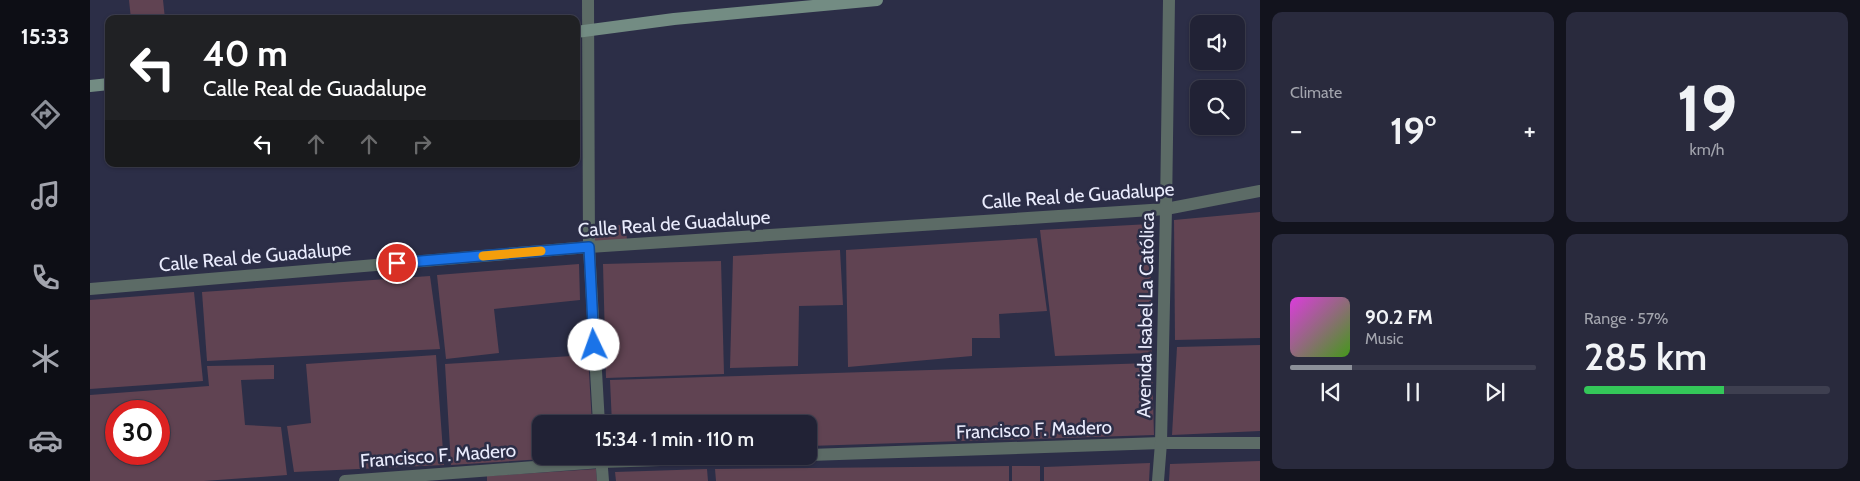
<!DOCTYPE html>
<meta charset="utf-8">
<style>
:root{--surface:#212235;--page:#292a3d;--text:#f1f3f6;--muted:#a2a4ad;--line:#3e3f50;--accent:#8c9099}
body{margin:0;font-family:Cabin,sans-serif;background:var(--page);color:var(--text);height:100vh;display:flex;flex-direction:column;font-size:19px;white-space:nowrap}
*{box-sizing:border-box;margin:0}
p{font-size:16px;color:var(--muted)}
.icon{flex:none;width:28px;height:28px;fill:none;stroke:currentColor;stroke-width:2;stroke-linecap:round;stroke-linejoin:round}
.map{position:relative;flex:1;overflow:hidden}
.drawer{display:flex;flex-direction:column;gap:12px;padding:12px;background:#12131d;width:600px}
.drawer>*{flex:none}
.hud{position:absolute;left:15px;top:15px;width:475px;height:152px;border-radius:10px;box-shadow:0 1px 4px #0004,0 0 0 1px var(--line);background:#202124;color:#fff;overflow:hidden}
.fabs{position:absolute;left:1100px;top:15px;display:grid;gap:10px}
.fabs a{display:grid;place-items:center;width:55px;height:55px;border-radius:10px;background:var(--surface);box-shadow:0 1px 4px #0004,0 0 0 1px var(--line);font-size:25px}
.speed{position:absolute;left:15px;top:400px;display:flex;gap:10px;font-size:25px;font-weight:700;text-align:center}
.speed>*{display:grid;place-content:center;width:65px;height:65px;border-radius:50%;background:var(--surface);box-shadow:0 1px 4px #0004,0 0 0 1px var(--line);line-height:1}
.speed .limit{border:8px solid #d22;background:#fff;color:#111}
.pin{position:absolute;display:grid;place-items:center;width:42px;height:42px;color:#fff;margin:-21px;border:2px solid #fff;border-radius:50%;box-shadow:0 1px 5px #0007}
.me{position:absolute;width:55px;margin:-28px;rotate:357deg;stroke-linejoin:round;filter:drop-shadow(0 0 4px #0008)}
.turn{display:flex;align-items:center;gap:18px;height:105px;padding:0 15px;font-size:22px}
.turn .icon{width:65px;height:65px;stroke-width:2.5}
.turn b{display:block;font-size:35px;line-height:42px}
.lanes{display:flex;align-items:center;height:48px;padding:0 15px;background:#0003;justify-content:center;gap:25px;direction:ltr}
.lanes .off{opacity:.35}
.big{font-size:38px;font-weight:600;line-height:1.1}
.drawer .card{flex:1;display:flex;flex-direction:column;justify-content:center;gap:8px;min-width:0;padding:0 18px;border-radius:10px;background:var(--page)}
.drawer .dial{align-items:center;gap:0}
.dial b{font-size:65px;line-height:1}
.song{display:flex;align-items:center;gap:15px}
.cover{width:60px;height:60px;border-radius:8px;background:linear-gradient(135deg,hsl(300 70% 55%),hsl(100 70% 35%))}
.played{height:5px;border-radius:2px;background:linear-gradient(90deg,var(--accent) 25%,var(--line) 25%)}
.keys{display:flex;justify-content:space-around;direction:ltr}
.heat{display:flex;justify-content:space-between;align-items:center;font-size:28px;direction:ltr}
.charge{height:8px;border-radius:4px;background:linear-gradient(90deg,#34c759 57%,var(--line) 0)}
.drawer .tiles{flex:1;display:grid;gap:12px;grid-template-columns:repeat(2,1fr)}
.trip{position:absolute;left:442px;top:415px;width:285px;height:50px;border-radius:10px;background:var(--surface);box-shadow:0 1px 4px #0004,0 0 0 1px var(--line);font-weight:600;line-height:50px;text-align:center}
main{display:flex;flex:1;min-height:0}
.tab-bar{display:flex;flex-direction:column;width:90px;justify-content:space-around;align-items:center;background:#0d0e15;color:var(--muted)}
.tab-bar .icon{width:35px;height:35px}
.tab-bar .selected{color:var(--accent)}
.tab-bar b{font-size:22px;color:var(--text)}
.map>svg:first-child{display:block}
.building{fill:#604352;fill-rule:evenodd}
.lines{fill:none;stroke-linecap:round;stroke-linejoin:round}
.street{stroke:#5c6b66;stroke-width:12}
.secondary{stroke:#738c83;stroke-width:12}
.route-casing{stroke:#114b97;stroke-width:12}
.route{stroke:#1a73e8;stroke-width:9}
.slow{stroke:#f59e0b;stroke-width:9}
.labels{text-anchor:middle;stroke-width:5;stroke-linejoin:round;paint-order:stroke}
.street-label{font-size:19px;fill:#eaecfd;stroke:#2c2e47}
</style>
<main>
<nav class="tab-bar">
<b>15:33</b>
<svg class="icon selected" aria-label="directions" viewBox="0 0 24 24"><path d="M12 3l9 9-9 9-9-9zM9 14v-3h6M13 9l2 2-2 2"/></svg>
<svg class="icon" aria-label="music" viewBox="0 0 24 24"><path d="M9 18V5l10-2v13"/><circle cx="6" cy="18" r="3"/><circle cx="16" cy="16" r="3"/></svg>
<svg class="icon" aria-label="phone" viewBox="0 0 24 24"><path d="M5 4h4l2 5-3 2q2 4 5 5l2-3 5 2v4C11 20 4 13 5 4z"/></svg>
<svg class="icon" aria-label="climate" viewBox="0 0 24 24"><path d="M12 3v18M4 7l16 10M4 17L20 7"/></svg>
<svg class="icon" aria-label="car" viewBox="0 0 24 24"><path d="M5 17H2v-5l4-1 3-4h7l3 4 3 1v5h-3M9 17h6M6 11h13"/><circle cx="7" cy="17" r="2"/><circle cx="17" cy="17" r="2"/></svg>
</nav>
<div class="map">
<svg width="1170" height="481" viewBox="0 0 1170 481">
<rect width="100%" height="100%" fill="#2c2e47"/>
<g class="building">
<path d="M 39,0 L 73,0 L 75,19 L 41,19 Z"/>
<path d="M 1170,212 L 1170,338 L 1085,340 L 1084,220 Z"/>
<path d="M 1060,224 L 1062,353 L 965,356 L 950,230 Z"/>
<path d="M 536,225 L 537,242 L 503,243 L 502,226 Z"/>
<path d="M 947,238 L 957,311 L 909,314 L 910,338 L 882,338 L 882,356 L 758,367 L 756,250 Z"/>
<path d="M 750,250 L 753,305 L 709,306 L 708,366 L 640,368 L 643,256 Z"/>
<path d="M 631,261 L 634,374 L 516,378 L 513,264 Z"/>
<path d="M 489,264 L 490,300 L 404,309 L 409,353 L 356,359 L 347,275 Z"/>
<path d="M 340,276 L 350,349 L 117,361 L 112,292 Z"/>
<path d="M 104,292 L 113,381 L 0,389 L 0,300 Z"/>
<path d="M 1170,345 L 1170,431 L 1082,435 L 1087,347 Z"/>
<path d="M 346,355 L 354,465 L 204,472 L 197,426 L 221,423 L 216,364 Z"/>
<path d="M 498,355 L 502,424 L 451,424 L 451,456 L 469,456 L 469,458 L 361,465 L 355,364 Z"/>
<path d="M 1062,363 L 1064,435 L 719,446 L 719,424 L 522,424 L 520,380 Z"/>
<path d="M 184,365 L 184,379 L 151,380 L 155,425 L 191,427 L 197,475 L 114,481 L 0,481 L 0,395 L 119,386 L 117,366 ZM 26,411 L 69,411 L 69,454 L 26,454 Z"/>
<path d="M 1170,461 L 1170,481 L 1079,481 L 1080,464 Z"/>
<path d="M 1060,463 L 1059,481 L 954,481 L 954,467 Z"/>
<path d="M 919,466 L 919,481 L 626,481 L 625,469 Z"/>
<rect x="922" y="466" width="28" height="15"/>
<path d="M 506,469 L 507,481 L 397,481 L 397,476 Z"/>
<path d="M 617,469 L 618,481 L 526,481 L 525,472 Z"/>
</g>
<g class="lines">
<g class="street">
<path d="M 498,0 L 499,247 L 509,424"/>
<path d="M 0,289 L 499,247 L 1076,209 L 1170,191"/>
<path d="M 719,455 L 1071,443 L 1170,443"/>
<path d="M 511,456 L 513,481"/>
<path d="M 255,481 L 511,462 L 685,456"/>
<path d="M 1068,481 L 1071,443 L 1076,209 L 1079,0"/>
</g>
<g class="secondary">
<path d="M 486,32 L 584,19 L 787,0"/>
<path d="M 0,86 L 19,84"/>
</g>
</g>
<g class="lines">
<g class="route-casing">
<path id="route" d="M 307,263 L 499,247 L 504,345"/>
</g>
<use href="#route" class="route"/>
<path class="slow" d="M 393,256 L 451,251"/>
</g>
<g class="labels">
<g class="street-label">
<text transform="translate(988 195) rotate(-4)" y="7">Calle Real de Guadalupe</text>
<text transform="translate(584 223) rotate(-4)" y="7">Calle Real de Guadalupe</text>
<text transform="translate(165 256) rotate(-5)" y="7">Calle Real de Guadalupe</text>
<text transform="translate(1055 315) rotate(-89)" y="7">Avenida Isabel La Católica</text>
<text transform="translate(944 429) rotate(-2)" y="7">Francisco F. Madero</text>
<text transform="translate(348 455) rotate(-4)" y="7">Francisco F. Madero</text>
</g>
</g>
</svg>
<div class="fabs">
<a><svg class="icon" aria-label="sound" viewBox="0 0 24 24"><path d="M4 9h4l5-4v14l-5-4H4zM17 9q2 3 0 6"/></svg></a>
<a><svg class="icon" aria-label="search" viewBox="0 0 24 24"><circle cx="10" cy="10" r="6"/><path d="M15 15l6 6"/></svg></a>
</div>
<div class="speed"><div class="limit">30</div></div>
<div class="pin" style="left:307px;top:263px;background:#d93025"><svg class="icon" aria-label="arrive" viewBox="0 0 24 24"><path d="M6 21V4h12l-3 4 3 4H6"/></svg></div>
<svg class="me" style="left:504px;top:345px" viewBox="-20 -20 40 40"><circle r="19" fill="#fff"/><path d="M0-13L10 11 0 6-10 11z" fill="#1a73e8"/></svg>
<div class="trip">15:34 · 1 min · 110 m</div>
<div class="hud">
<div class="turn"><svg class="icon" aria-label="left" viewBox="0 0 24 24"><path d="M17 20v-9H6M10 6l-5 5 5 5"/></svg><div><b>40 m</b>Calle Real de Guadalupe</div></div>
<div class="lanes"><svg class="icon" aria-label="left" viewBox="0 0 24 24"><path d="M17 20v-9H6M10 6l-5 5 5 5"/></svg><svg class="icon off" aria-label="ahead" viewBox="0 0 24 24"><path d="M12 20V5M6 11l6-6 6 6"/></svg><svg class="icon off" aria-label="ahead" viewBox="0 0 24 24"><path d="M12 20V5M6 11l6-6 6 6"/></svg><svg class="icon off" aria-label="right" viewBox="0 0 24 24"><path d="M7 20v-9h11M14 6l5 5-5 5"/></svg></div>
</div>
</div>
<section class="drawer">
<div class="tiles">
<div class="card"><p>Climate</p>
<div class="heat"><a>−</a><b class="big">19°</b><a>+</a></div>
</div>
<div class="card dial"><b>19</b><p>km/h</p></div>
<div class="card">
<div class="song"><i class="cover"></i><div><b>90.2 FM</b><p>Music</p></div></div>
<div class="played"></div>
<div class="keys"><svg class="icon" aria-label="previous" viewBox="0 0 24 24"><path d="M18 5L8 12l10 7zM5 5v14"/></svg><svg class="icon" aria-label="pause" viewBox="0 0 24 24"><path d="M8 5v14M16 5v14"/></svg><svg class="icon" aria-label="next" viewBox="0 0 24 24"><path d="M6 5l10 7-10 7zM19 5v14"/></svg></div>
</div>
<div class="card"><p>Range · 57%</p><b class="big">285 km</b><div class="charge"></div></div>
</div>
</section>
</main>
